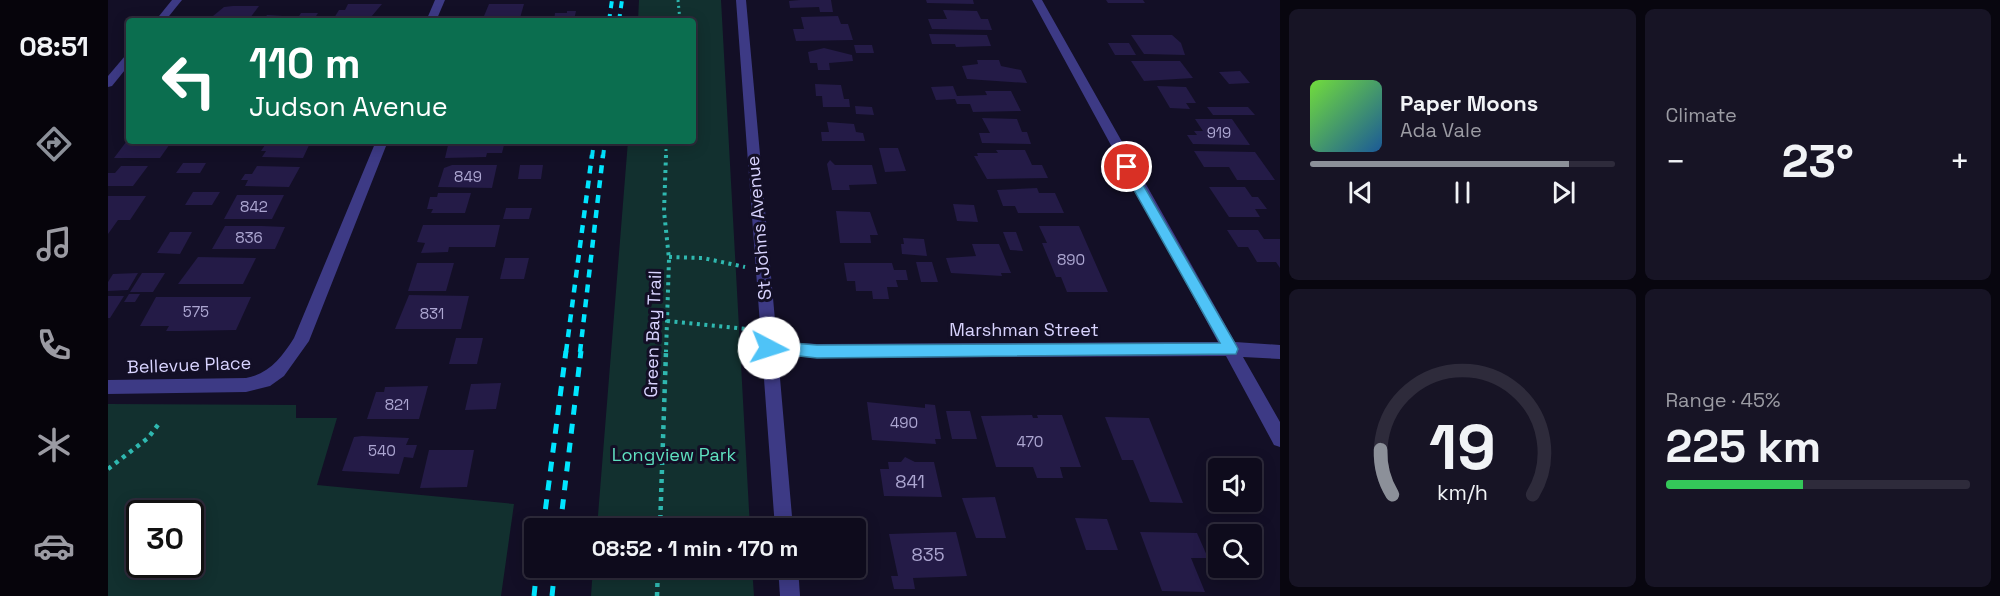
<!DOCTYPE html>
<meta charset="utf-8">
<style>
:root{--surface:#0e0b1c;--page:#171425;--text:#f1f3f6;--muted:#9b9ba3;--line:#2e2b3b;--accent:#8c9099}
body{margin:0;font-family:"Space Grotesk",sans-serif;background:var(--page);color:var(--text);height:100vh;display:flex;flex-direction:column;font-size:22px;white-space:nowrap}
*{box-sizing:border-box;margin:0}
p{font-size:20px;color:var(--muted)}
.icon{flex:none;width:33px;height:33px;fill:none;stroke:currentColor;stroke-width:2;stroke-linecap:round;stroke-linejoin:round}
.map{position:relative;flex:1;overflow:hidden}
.sheet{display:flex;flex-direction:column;gap:9px;padding:9px;background:#08060f;width:720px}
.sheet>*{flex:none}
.hud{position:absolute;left:18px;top:18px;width:570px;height:126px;border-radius:6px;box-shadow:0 3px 15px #0003,0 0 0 2px var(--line);background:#0b6e4f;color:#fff;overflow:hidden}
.fabs{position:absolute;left:1100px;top:458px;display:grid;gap:12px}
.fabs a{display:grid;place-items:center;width:54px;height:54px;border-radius:6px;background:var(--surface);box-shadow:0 3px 15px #0003,0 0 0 2px var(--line);font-size:30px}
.speed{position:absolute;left:18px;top:500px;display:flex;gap:12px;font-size:30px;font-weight:700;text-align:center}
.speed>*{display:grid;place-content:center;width:78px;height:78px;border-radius:50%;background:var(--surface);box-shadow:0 3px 15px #0003,0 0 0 2px var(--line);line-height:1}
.speed .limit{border:3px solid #111;border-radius:9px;background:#fff;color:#111}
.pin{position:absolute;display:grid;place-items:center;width:51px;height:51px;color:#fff;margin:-26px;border:3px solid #fff;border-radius:50%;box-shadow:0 2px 6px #0007}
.me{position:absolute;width:66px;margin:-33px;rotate:95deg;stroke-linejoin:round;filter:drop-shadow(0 0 4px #0008)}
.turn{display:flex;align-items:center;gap:21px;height:126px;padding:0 24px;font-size:27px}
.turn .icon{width:78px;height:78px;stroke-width:2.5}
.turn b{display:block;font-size:42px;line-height:51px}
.big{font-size:45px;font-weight:700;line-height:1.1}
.sheet .card{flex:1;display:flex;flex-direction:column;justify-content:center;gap:9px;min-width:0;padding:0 21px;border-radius:9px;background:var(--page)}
.sheet .dial{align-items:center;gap:0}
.dial svg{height:156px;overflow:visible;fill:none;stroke:var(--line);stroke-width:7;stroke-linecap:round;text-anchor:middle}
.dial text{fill:var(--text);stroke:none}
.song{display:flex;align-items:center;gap:18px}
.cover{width:72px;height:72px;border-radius:9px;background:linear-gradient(135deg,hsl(100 70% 55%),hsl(210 70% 35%))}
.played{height:6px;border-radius:3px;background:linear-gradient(90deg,var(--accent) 85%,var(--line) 85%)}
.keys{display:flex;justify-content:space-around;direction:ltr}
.heat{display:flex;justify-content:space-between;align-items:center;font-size:33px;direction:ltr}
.charge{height:9px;border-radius:4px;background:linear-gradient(90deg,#34c759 45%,var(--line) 0)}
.sheet .tiles{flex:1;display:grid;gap:9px;grid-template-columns:repeat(2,1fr)}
.trip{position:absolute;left:416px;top:518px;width:342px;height:60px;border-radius:6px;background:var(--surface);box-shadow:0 3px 15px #0003,0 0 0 2px var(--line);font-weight:700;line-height:60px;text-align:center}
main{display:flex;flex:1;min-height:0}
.tabs{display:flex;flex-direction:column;width:108px;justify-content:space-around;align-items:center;background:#06040b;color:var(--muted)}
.tabs .icon{width:42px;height:42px}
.tabs .selected{color:var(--accent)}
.tabs b{font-size:27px;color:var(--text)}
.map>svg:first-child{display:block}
.green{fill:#12302f;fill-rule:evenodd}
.building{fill:#241b47}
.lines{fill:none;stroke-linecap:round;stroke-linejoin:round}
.path-far2{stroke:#2fb8b0;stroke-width:3;stroke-dasharray:2 4;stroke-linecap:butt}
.path-far1{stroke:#2fb8b0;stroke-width:4;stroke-dasharray:3 4.5;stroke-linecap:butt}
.path{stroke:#2fb8b0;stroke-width:4.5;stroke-dasharray:4 5;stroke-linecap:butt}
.minor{fill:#3d3a85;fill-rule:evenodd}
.rail-far2{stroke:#00e5ff;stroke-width:4;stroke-dasharray:7 6;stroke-linecap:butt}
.rail-far1{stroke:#00e5ff;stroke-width:4.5;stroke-dasharray:8 7;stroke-linecap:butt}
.rail{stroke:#00e5ff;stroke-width:5;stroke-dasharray:10 9;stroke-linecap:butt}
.route{fill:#4fc3f7;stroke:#337fa1;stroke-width:1.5}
.labels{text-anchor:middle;stroke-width:6;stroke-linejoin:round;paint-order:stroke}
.number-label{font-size:15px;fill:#aca6d1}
.street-label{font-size:18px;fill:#d9d4ff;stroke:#130f26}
.park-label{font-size:18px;fill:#5fe0c0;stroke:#130f26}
.near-number-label{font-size:18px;fill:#aca6d1}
</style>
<main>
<nav class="tabs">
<b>08:51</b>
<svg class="icon selected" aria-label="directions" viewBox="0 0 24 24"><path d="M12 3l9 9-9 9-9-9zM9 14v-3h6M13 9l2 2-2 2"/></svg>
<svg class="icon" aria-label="music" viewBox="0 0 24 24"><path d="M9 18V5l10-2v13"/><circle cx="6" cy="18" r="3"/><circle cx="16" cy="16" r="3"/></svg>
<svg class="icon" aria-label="phone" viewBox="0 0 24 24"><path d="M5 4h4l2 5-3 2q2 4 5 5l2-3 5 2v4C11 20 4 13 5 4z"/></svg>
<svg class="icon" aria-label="climate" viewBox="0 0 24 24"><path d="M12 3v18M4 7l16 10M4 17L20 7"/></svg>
<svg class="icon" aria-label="car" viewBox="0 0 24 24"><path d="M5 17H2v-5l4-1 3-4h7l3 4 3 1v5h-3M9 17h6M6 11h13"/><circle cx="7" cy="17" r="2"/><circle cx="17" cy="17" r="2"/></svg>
</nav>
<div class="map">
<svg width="1172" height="596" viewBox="0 0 1172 596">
<rect width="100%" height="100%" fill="#130f26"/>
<g class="green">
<path d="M 531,0 L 613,0 L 642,528 L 489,528 L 520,141 L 585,141 L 585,21 L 530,21 Z"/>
<path d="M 0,404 L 188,405 L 188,418 L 229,418 L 209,485 L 406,504 L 393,596 L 0,596 ZM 32,513 L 82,513 L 82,564 L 32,564 Z"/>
<path d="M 485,567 L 644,567 L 646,596 L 483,596 Z"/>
</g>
<g class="building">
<path d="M 692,0 L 723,0 L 725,12 L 712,12 L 711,7 L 682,8 L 681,1 Z"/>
<path d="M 818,0 L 865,0 L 866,4 L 819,3 Z"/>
<path d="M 998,0 L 1035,0 L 1037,3 L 1000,3 Z"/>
<path d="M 240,4 L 274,4 L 263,17 L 226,18 L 231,10 L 237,10 Z"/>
<path d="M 381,4 L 416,4 L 412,18 L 376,16 Z"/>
<path d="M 125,6 L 151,6 L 142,18 L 105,16 L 116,7 Z"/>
<path d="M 835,10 L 869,11 L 873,19 L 880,19 L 884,30 L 824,29 L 820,19 L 839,19 Z"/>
<path d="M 459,11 L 468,11 L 466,20 L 446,20 L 447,13 L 459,13 Z"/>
<path d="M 193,13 L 210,13 L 205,21 L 188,21 Z"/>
<path d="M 159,15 L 175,16 L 171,21 L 155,21 Z"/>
<path d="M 730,16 L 733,24 L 740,24 L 745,40 L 688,41 L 685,29 L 696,29 L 693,17 Z"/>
<path d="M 821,34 L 879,35 L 883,46 L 848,47 L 847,44 L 824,44 Z"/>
<path d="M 1023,35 L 1064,35 L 1073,43 L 1077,55 L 1036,54 Z"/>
<path d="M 1000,43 L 1021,43 L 1028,55 L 1007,55 Z"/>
<path d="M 746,45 L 764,45 L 766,53 L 748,53 Z"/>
<path d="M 716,48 L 744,55 L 745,61 L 721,63 L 722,70 L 710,70 L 709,63 L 702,63 L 700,52 Z"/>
<path d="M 869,60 L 891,60 L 893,66 L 913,70 L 919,83 L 859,79 L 854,66 L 870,64 Z"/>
<path d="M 1023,61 L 1072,61 L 1085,78 L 1036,81 Z"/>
<path d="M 1132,71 L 1142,83 L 1121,84 L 1111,72 Z"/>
<path d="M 707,84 L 733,85 L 736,99 L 741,99 L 742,107 L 715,107 L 714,96 L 708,96 Z"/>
<path d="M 845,86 L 849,96 L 879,95 L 877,91 L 903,91 L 913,111 L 865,112 L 862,104 L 849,104 L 847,99 L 828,100 L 823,87 Z"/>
<path d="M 1049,86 L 1078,87 L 1088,103 L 1078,103 L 1082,109 L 1062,108 Z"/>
<path d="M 747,106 L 764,107 L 766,115 L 748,114 Z"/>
<path d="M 1099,107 L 1140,107 L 1147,115 L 1105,115 Z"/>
<path d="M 874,118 L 909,119 L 914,132 L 919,132 L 923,144 L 874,143 L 871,133 L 882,133 Z"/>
<path d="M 1087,119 L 1124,119 L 1142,145 L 1085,144 L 1079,135 L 1089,135 L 1086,131 L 1095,131 Z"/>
<path d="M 719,122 L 746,124 L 748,132 L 755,133 L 757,141 L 714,141 L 713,132 L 721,132 Z"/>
<path d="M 21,138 L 21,141 L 64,141 L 52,158 L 6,158 Z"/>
<path d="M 121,141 L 150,141 L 147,145 L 119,145 Z"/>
<path d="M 164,141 L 203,141 L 195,158 L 154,157 L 158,151 L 153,151 L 157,145 L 162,146 Z"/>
<path d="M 341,141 L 397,141 L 394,153 L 379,153 L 378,157 L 337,158 Z"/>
<path d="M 771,148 L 790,148 L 798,171 L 777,172 Z"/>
<path d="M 888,150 L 917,150 L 924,165 L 934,165 L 940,178 L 879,179 L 866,156 L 870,156 L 869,153 L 890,153 Z"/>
<path d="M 1086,151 L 1147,152 L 1167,180 L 1129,180 L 1121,167 L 1096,167 Z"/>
<path d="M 722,160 L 727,165 L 764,165 L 769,184 L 741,185 L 742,190 L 724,190 L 719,164 Z"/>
<path d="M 75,163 L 98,163 L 92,173 L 68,173 Z"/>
<path d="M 344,165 L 389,165 L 384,188 L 330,187 L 336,168 Z"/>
<path d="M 412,165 L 435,165 L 433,179 L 410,179 Z"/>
<path d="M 13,166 L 40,166 L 25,186 L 0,186 L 0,173 L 7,173 Z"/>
<path d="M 149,166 L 192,167 L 181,187 L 137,186 L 140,180 L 133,180 L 137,174 L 144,174 Z"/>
<path d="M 1101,187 L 1137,187 L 1144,197 L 1150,197 L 1159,209 L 1147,209 L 1152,217 L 1121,217 Z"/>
<path d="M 929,188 L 931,193 L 947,193 L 956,213 L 910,213 L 907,206 L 895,206 L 889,190 Z"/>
<path d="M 85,192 L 112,192 L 104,205 L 77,205 Z"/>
<path d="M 330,193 L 363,193 L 357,213 L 323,213 L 325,209 L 319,209 L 322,197 L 329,197 Z"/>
<path d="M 129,195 L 176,195 L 164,219 L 116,219 Z"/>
<path d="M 0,196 L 38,196 L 22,220 L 10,220 L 0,234 Z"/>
<path d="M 845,204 L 866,205 L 870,222 L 849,221 Z"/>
<path d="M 398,208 L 424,208 L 421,219 L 395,219 Z"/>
<path d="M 728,211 L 762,212 L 770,235 L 762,235 L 763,243 L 732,243 Z"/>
<path d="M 315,225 L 392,225 L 387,247 L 341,247 L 340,252 L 313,253 L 317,243 L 309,242 Z"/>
<path d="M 117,226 L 154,226 L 177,227 L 167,249 L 104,249 Z"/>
<path d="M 931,226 L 971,226 L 1000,292 L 959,292 L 953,277 L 948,277 L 934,243 L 939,243 Z"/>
<path d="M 1119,230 L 1150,230 L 1156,239 L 1172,239 L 1172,268 L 1168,262 L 1149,262 L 1140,247 L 1130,247 Z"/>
<path d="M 62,232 L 84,232 L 72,254 L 49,253 Z"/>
<path d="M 895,232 L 908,232 L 915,251 L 902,250 Z"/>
<path d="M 795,238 L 816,239 L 819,256 L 794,254 L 793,244 L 796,244 Z"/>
<path d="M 864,244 L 891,244 L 903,273 L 893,273 L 894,276 L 843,273 L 838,258 L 868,256 Z"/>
<path d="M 90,257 L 148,258 L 135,284 L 70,284 Z"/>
<path d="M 397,258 L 421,258 L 416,279 L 392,279 Z"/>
<path d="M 808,262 L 824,262 L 830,282 L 813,282 Z"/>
<path d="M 309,263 L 346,263 L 338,291 L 300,291 Z"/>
<path d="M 736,263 L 784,263 L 786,270 L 798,270 L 800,280 L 788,280 L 790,287 L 779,287 L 781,299 L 765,299 L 764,291 L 748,291 L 747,281 L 739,281 Z"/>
<path d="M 30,273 L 20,290 L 0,291 L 0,282 L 5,274 Z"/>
<path d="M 34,273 L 57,273 L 45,292 L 22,292 Z"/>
<path d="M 21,294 L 32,294 L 27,302 L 16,302 Z"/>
<path d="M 301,295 L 361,296 L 353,329 L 287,329 Z"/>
<path d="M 0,296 L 16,296 L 2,318 L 0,318 Z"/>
<path d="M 48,297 L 143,297 L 128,330 L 74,331 L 58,331 L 61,326 L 32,326 Z"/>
<path d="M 348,338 L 375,338 L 369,364 L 341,364 Z"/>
<path d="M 393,383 L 388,409 L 357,410 L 363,384 Z"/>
<path d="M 320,386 L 311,419 L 259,419 L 268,392 L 276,392 L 277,387 Z"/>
<path d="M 759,402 L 817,408 L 817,404 L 827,405 L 833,439 L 827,439 L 828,444 L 764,440 Z"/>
<path d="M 838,411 L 862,411 L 869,439 L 844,439 Z"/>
<path d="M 924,415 L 925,418 L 930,418 L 929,415 L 954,415 L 973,467 L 952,467 L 955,478 L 929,478 L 925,467 L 888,467 L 873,416 Z"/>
<path d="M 997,417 L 1041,418 L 1075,503 L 1042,502 L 1025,460 L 1014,460 Z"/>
<path d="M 254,436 L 301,438 L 298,445 L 309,445 L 305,458 L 296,457 L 291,474 L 234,471 L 246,437 Z"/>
<path d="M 321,450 L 366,450 L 359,487 L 312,488 Z"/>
<path d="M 797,457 L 807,462 L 826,462 L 834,497 L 776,496 L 772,469 L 781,469 L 780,462 L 793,462 Z"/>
<path d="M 887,497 L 898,538 L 868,538 L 854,498 Z"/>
<path d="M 967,518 L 999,519 L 1010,550 L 978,550 Z"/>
<path d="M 848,532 L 859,576 L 805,578 L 807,589 L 786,589 L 783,576 L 790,576 L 781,534 Z"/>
<path d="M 1032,532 L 1089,533 L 1100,558 L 1083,558 L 1097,592 L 1054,591 Z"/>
</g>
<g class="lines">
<g class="path-far2">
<path d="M 570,0 L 572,21"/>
<path d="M 558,157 L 558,141"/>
</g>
<g class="path-far1">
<path d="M 558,155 L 556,211 L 561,259 L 558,352"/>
<path d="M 561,257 L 595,258 L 637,267"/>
<path d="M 559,321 L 639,329"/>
</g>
<g class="path">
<path d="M 0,469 L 40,438 L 53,421"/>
<path d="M 552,528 L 558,351"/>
<path d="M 549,596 L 550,567"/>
</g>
<g class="minor">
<path d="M 64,0 L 74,0 L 57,21 L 47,21 Z"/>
<path d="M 327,0 L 337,0 L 328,21 L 318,21 Z"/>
<path d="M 628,0 L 638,0 L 669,342 L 709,344 L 1110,342 L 924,0 L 934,0 L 1127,342 L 1172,345 L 1172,359 L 1135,357 L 1172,422 L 1172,447 L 1166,445 L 1118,356 L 709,358 L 670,355 L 685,528 L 667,528 Z"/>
<path d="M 21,55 L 21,65 L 4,86 L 0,87 L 0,76 L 17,56 Z"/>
<path d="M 268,141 L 280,141 L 201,341 L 176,376 L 162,386 L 138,392 L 0,394 L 0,380 L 138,378 C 161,374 174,357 186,338 Z"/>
<path d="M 670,567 L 690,567 L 692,596 L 672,596 Z"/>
</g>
<g class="rail-far2">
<path d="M 501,21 L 504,0"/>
<path d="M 511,21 L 514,0"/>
<path d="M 484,157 L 486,141"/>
<path d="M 495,157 L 497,141"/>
</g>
<g class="rail-far1">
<path d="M 458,352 L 484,155"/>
<path d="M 472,352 L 495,155"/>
</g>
<g class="rail">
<path d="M 435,528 L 458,351"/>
<path d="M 452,528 L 473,351"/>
<path d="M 426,596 L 429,567"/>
<path d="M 444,596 L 447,567"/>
</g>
</g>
<path class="route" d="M 1019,163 L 1023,164 L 1128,345 L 1130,349 L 1128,354 L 709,358 L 656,352 L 654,348 L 656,343 L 661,341 L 709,345 L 1112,343 L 1013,167 Z"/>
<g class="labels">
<g class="number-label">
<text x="1111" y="138">919</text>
<text x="360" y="182">849</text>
<text x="146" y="212">842</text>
<text x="141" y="243">836</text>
<text x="963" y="265">890</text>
<text x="88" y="317">575</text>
<text x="324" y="319">831</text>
<text x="289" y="410">821</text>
<text x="796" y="428">490</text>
<text x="922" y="447">470</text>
<text x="274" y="456">540</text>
</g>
<g class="street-label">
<text transform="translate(651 228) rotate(-95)" y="6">St Johns Avenue</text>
<text x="916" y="336">Marshman Street</text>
<text transform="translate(545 334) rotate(-88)" y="6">Green Bay Trail</text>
<text transform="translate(81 365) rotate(-2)" y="6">Bellevue Place</text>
</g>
<g class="park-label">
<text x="566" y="461">Longview Park</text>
</g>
<g class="near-number-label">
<text x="802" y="488">841</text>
<text x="820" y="561">835</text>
</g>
</g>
</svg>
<div class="fabs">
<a><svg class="icon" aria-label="sound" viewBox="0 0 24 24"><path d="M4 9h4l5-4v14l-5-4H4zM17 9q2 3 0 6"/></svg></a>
<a><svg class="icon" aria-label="search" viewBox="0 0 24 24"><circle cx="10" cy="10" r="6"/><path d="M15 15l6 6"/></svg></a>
</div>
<div class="speed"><div class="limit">30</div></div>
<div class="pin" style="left:1019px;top:167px;background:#d93025"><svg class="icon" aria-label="arrive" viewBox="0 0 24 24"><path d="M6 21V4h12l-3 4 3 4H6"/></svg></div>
<svg class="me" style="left:661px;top:348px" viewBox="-20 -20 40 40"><circle r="19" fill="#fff"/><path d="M0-13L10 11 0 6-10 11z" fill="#4fc3f7"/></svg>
<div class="trip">08:52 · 1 min · 170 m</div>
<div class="hud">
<div class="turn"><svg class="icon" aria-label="left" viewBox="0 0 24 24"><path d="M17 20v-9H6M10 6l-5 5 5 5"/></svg><div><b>110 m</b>Judson Avenue</div></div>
</div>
</div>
<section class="sheet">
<div class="tiles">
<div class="card">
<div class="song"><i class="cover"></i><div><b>Paper Moons</b><p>Ada Vale</p></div></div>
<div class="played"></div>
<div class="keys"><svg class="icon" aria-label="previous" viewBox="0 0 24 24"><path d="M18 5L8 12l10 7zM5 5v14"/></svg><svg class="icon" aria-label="pause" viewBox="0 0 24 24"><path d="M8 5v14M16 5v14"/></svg><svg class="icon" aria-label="next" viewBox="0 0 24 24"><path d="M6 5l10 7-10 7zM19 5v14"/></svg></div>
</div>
<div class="card"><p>Climate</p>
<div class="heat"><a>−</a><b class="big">23°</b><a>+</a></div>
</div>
<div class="card dial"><svg viewBox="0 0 100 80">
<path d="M14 69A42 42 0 1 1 86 69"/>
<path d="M14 69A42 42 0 0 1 8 46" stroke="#8c9099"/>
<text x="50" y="56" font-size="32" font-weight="700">19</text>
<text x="50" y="72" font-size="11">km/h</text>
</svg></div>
<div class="card"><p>Range · 45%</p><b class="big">225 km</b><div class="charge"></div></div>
</div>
</section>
</main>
